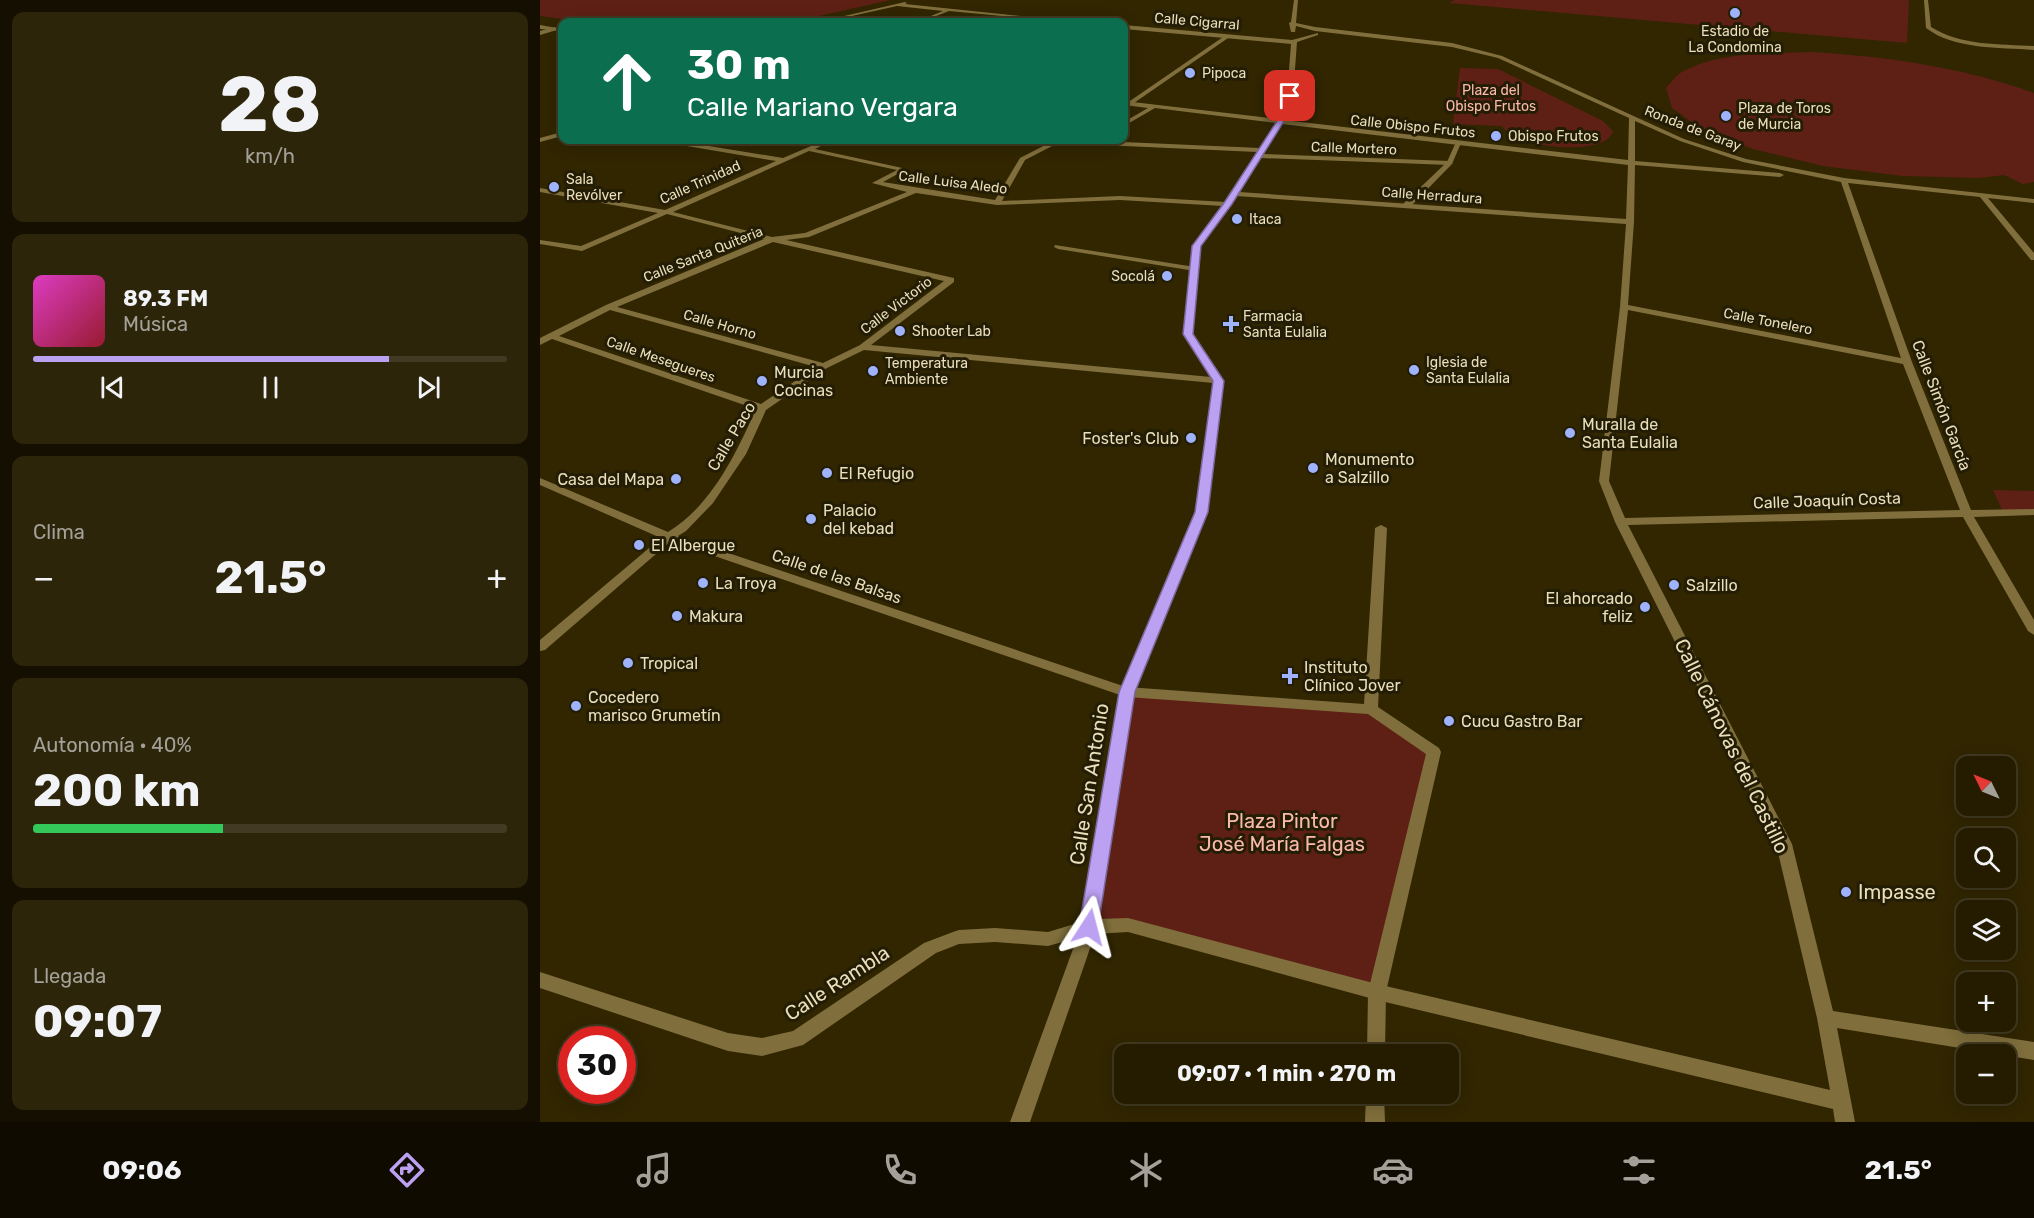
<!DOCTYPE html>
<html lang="es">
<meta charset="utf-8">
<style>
:root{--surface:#251c00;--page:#2d250a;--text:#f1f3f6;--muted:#a3a199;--line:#423a22;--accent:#bca0f2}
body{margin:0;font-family:Rubik,sans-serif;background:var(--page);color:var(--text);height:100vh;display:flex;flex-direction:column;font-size:22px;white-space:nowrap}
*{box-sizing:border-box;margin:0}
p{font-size:20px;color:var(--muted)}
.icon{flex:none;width:33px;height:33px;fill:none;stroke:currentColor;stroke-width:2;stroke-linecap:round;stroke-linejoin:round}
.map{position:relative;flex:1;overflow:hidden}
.drawer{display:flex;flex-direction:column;gap:12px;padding:12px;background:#140f00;width:540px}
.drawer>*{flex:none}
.hud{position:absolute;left:18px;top:18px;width:570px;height:126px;border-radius:12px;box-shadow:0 3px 15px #0003,0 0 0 2px var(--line);background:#0b6e4f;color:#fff;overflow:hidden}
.needle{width:39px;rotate:313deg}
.controls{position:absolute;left:1416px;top:756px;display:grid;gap:12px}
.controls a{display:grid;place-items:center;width:60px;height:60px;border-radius:12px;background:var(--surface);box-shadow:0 3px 15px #0003,0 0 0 2px var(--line);font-size:30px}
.speed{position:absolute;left:18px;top:1026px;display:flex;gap:12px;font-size:30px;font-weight:700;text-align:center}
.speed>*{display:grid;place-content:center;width:78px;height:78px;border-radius:50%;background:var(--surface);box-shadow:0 3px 15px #0003,0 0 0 2px var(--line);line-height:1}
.speed .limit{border:9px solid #d22;background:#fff;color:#111}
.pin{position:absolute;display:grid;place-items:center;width:51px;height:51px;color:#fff;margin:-26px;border-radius:12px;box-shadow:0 3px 9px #0006}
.me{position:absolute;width:66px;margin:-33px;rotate:9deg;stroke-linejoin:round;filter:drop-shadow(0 0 4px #0008)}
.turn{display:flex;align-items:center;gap:21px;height:126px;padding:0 30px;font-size:27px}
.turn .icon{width:78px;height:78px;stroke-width:2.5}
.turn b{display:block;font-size:42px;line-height:51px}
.big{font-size:45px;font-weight:700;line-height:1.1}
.drawer .tile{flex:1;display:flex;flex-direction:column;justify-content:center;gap:9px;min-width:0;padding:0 21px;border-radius:12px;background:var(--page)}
.drawer .dial{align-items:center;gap:0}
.dial b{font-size:78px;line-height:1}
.song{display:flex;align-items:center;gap:18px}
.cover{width:72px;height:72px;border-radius:9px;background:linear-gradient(135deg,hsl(310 70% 55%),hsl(350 70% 35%))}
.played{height:6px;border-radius:3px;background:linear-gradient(90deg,var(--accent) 75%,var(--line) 75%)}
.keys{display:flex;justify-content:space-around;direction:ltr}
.heat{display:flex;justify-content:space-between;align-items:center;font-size:33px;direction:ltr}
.charge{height:9px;border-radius:4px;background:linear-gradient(90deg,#34c759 40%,var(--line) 0)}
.trip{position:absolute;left:574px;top:1044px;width:345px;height:60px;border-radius:12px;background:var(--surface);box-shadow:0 3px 15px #0003,0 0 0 2px var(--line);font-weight:700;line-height:60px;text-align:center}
.menu{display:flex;height:96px;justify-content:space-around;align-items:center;background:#0f0b00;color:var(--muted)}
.menu .icon{width:42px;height:42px}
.menu .active{color:var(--accent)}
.menu b{font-size:27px;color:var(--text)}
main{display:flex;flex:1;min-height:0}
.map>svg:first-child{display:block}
.green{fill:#5e2015}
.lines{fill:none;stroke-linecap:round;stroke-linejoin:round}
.pedestrian{fill:#806f3c;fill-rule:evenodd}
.minor{fill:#806f3c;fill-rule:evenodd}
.route{fill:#bca0f2;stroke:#7a689d;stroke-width:1.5}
.poi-dot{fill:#9fb3fd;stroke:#241d06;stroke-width:2}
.labels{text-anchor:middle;stroke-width:6;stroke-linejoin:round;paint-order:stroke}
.far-street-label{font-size:14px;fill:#eadebb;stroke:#241d06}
.far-poi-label{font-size:14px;fill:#eadebb;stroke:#241d06;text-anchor:start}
.far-park-label{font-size:14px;fill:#fbb9ab;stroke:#241d06}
.poi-label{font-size:16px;fill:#eadebb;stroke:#241d06;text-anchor:start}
.street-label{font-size:16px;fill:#eadebb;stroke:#241d06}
.near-street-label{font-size:20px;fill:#eadebb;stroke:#241d06}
.near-park-label{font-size:20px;fill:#fbb9ab;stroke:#241d06}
.near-poi-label{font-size:20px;fill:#eadebb;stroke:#241d06;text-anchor:start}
</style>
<main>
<section class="drawer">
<div class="tile dial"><b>28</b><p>km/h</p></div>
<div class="tile">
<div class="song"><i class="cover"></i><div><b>89.3 FM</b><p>Música</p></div></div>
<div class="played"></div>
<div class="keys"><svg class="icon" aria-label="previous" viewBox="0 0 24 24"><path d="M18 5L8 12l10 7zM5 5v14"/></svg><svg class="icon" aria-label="pause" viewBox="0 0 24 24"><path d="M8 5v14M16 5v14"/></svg><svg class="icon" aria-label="next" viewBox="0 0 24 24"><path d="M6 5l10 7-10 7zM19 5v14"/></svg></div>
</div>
<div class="tile"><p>Clima</p>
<div class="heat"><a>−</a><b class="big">21.5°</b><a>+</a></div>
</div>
<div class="tile"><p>Autonomía · 40%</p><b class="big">200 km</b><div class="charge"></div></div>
<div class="tile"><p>Llegada</p><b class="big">09:07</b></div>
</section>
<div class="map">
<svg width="1494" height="1122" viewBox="0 0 1494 1122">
<rect width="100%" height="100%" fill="#312600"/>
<g class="green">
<path d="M 0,0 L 351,0 L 252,22 L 44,22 L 0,16 Z"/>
<path d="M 914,0 L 1369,0 L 1367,43 L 910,3 Z"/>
<path d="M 1273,52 C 1349,57 1422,67 1494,93 L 1494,182 L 1483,184 L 1464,175 L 1439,178 L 1363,176 L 1283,166 L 1213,149 L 1161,129 L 1132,108 L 1126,88 C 1131,83 1136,75 1142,72 C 1180,51 1231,54 1273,52 Z"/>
<path d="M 920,68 L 958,69 L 1063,121 L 1073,131 C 1066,158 975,148 962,126 L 913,124 Z"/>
<path d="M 1453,490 L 1494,491 L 1494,512 L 1463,512 Z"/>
<path d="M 587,692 L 831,709 L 894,752 L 837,992 L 588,925 L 549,927 Z"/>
</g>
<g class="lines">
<g class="pedestrian">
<path d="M 15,27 L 17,30 L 0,35 L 0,31 Z"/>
<path d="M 686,35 L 691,36 L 591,105 L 587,105 L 587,103 Z"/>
<path d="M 916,142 L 921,143 L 912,164 L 869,208 L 863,208 L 863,204 L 907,162 Z"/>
<path d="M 515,245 L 655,267 L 659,269 L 655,271 L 518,249 L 514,247 Z"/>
<path d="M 841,525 L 847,528 L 838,707 L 899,748 L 901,752 L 846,992 L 845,1054 L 827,1054 L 828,992 L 886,754 L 828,714 L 587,697 L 582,695 L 580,692 L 582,689 L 587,687 L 824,704 L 835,528 Z"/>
<path d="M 826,1094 L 844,1094 L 845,1122 L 825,1122 Z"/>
</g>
<g class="minor">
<path d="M 754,0 L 758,0 L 756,23 L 775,27 L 912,43 L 962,56 L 1144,139 L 1206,159 L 1304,178 L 1494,199 L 1494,203 L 1448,198 L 1494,253 L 1494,260 L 1491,260 L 1440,197 L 1308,183 L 1372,362 L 1431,510 L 1494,509 L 1494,515 L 1434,517 L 1494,620 L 1494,635 L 1488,631 L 1423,517 L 1088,525 L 1252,844 L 1293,1011 L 1494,1042 L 1494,1060 L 1297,1028 L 1315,1122 L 1295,1122 L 1293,1109 L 837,1000 L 588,932 L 555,934 L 490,1122 L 470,1122 L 537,938 L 508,946 L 455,942 L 419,944 L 396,953 L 263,1045 L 222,1056 L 188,1051 L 0,988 L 0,972 L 188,1033 L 222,1038 L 253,1031 L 384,943 L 413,932 L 419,930 L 455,928 L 508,932 L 541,922 L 580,695 L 131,541 L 5,650 L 0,651 L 0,640 L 121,538 L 0,485 L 0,478 L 128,532 C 171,506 196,454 216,409 L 12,339 L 0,345 L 0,338 L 66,305 L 224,239 L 127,214 L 42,251 L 0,244 L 0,240 L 41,246 L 118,213 L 0,192 L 0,188 L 125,210 L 236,161 L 123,142 L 120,140 L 132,140 L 243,158 L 285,140 L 292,140 L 275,149 L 367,169 L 343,182 L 455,200 L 480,158 L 515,140 L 561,140 L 560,141 L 720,148 L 736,123 L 615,108 L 584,126 L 584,122 L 608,108 L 584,105 L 584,101 L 738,119 L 747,96 L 751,44 L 584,29 L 584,25 L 752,40 L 778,33 L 778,35 L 757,42 L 753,96 L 744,120 L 1088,160 L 1089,118 L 958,58 L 912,47 L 775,31 L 756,26 L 755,32 L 751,32 L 749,23 L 751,22 ZM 1095,121 L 1140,141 L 1203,162 L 1301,182 L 1361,358 L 1088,305 L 1094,222 L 1095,165 L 1240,177 L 1244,175 L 1240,173 L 1095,161 ZM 742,124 L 1088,165 L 1086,219 L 699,192 L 720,158 L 910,165 L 913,163 L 910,161 L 723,154 ZM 518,143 L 717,152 L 686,202 L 580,196 L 462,201 L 485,160 ZM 269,151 L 357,170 L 332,183 L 367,192 L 265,233 L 232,237 L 133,212 ZM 376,193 L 457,205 L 580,200 L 683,206 L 653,246 L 643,334 L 671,377 L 331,345 L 414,282 L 414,278 L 246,240 L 269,237 ZM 696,196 L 1086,224 L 1080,307 L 1059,481 L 1075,522 L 1236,844 L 1277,1018 L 1290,1090 L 837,984 L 588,918 L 559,919 L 594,692 L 667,512 L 683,381 L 653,334 L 661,246 ZM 233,242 L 404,281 L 320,345 L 283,363 L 77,307 ZM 70,310 L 276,367 L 221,404 L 19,336 ZM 1088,310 L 1363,364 L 1420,510 L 1085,518 L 1069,481 ZM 324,350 L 673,383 L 655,512 L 583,686 L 138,536 L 146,531 L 173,503 L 206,454 L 226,410 L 287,368 Z"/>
<path d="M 1384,0 L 1388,0 L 1391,27 C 1422,46 1459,44 1494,46 L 1494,50 C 1459,47 1415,50 1386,28 Z"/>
<path d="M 365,2 L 367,3 L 365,4 L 538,22 L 525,22 L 409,11 L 381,22 L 376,22 L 403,11 L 357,6 L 285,22 L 278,22 Z"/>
<path d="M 0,25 L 22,29 L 22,31 L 0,29 Z"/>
<path d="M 22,132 L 22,136 L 0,142 L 0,138 Z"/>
</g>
</g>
<path class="route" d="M 747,95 L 753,96 L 746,118 L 692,204 L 661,246 L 653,334 L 684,381 L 668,512 L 595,692 L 558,927 L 555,933 L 549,935 L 542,933 L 539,927 L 579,692 L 655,512 L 673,381 L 643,334 L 652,246 L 684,203 L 739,118 Z"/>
<g class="poi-dot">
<circle cx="1195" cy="13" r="6"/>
<circle cx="650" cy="73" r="6"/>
<circle cx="1186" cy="116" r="6"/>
<circle cx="956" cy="136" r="6"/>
<circle cx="14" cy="187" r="6"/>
<circle cx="697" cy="219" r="6"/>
<circle cx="627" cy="276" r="6"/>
<path d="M688 315h6v6h6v6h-6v6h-6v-6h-6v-6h6z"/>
<circle cx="360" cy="331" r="6"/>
<circle cx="874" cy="370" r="6"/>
<circle cx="333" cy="371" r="6"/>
<circle cx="222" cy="381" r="6"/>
<circle cx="1030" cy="433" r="6"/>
<circle cx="651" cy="438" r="6"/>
<circle cx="773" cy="468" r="6"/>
<circle cx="287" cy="473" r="6"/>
<circle cx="136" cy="479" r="6"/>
<circle cx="271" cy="519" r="6"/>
<circle cx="99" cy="545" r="6"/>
<circle cx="163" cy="583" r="6"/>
<circle cx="1134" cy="585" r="6"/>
<circle cx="1105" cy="607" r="6"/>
<circle cx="137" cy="616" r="6"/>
<circle cx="88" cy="663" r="6"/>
<path d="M747 667h6v6h6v6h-6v6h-6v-6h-6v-6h6z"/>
<circle cx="36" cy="706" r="6"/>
<circle cx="909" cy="721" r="6"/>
<circle cx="1306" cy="892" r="6"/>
</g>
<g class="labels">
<g class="far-street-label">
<text transform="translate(657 21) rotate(5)" y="5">Calle Cigarral</text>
<text transform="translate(873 126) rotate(6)" y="5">Calle Obispo Frutos</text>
<text transform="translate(1153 128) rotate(21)" y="5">Ronda de Garay</text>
<text transform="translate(814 148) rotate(2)" y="5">Calle Mortero</text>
<text transform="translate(160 182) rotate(-24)" y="5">Calle Trinidad</text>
<text transform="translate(413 182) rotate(7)" y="5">Calle Luisa Aledo</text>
<text transform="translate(892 195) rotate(4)" y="5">Calle Herradura</text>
<text transform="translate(163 254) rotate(-22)" y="5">Calle Santa Quiteria</text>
<text transform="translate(356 305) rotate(-37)" y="5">Calle Victorio</text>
<text transform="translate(1228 321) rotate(11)" y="5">Calle Tonelero</text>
<text transform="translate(180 324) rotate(16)" y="5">Calle Horno</text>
<text transform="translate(121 359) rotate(19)" y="5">Calle Mesegueres</text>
</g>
<g class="far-poi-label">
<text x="1195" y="36" text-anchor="middle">Estadio de<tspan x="1195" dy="16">La Condomina</tspan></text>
<text x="662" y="78">Pipoca</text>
<text x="1198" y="113">Plaza de Toros<tspan x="1198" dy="16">de Murcia</tspan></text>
<text x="968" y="141">Obispo Frutos</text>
<text x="26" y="184">Sala<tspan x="26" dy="16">Revólver</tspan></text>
<text x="709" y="224">Itaca</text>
<text x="615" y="281" text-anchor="end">Socolá</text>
<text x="703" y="321">Farmacia<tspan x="703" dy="16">Santa Eulalia</tspan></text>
<text x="372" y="336">Shooter Lab</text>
<text x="886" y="367">Iglesia de<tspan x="886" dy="16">Santa Eulalia</tspan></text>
<text x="345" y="368">Temperatura<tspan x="345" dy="16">Ambiente</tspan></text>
</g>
<g class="far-park-label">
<text x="951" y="95">Plaza del<tspan x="951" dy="16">Obispo Frutos</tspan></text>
</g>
<g class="poi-label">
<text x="234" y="378">Murcia<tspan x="234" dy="18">Cocinas</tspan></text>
<text x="1042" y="430">Muralla de<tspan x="1042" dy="18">Santa Eulalia</tspan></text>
<text x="639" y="444" text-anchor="end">Foster's Club</text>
<text x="785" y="465">Monumento<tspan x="785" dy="18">a Salzillo</tspan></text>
<text x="299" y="479">El Refugio</text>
<text x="124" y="485" text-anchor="end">Casa del Mapa</text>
<text x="283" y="516">Palacio<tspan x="283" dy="18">del kebad</tspan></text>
<text x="111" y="551">El Albergue</text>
<text x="175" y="589">La Troya</text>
<text x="1146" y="591">Salzillo</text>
<text x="1093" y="604" text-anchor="end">El ahorcado<tspan x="1093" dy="18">feliz</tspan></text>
<text x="149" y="622">Makura</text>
<text x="100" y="669">Tropical</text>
<text x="764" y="673">Instituto<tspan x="764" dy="18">Clínico Jover</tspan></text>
<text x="48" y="703">Cocedero<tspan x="48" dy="18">marisco Grumetín</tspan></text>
<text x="921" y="727">Cucu Gastro Bar</text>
</g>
<g class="street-label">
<text transform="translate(1402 405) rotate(69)" y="6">Calle Simón García</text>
<text transform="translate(191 436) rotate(-59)" y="6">Calle Paco</text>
<text transform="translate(1287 500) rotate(-2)" y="6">Calle Joaquín Costa</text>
<text transform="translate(297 576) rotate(19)" y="6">Calle de las Balsas</text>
</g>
<g class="near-street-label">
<text transform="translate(1192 746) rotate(64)" y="7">Calle Cánovas del Castillo</text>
<text transform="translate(549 784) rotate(-81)" y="7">Calle San Antonio</text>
<text transform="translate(297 983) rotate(-33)" y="7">Calle Rambla</text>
</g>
<g class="near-park-label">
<text x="742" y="828">Plaza Pintor<tspan x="742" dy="23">José María Falgas</tspan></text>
</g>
<g class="near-poi-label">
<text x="1318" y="899">Impasse</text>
</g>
</g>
</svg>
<div class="controls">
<a><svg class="needle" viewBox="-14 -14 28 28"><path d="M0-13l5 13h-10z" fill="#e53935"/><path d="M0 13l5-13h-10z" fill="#a3a199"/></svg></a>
<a><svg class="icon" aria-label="search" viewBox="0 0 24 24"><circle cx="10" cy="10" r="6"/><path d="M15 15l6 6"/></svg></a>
<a><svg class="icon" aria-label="layers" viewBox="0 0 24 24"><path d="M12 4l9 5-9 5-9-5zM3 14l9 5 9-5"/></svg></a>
<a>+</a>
<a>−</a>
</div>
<div class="speed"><div class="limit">30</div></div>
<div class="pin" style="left:750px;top:96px;background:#d93025"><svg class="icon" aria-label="arrive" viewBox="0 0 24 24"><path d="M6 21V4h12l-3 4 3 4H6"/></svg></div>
<svg class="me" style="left:549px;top:927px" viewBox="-20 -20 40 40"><path d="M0-17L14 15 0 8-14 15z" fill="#bca0f2" stroke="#fff" stroke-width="4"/></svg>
<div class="trip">09:07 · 1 min · 270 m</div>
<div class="hud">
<div class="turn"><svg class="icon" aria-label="ahead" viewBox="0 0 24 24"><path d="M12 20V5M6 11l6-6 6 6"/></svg><div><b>30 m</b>Calle Mariano Vergara</div></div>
</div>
</div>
</main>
<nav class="menu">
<b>09:06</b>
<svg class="icon active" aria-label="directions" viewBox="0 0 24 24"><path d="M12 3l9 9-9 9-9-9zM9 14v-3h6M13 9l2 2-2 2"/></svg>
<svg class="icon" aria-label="music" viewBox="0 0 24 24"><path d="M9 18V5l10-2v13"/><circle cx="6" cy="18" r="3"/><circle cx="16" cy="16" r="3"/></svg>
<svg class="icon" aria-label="phone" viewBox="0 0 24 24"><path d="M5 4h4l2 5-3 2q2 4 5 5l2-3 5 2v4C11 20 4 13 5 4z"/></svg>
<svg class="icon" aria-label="climate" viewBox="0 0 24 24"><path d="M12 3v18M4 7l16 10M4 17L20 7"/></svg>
<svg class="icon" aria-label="car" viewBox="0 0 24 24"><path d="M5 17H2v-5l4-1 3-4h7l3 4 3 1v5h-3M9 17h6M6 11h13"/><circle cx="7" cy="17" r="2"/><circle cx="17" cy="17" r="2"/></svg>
<svg class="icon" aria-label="filters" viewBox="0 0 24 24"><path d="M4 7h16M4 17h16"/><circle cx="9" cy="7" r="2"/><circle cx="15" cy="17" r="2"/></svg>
<b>21.5°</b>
</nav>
